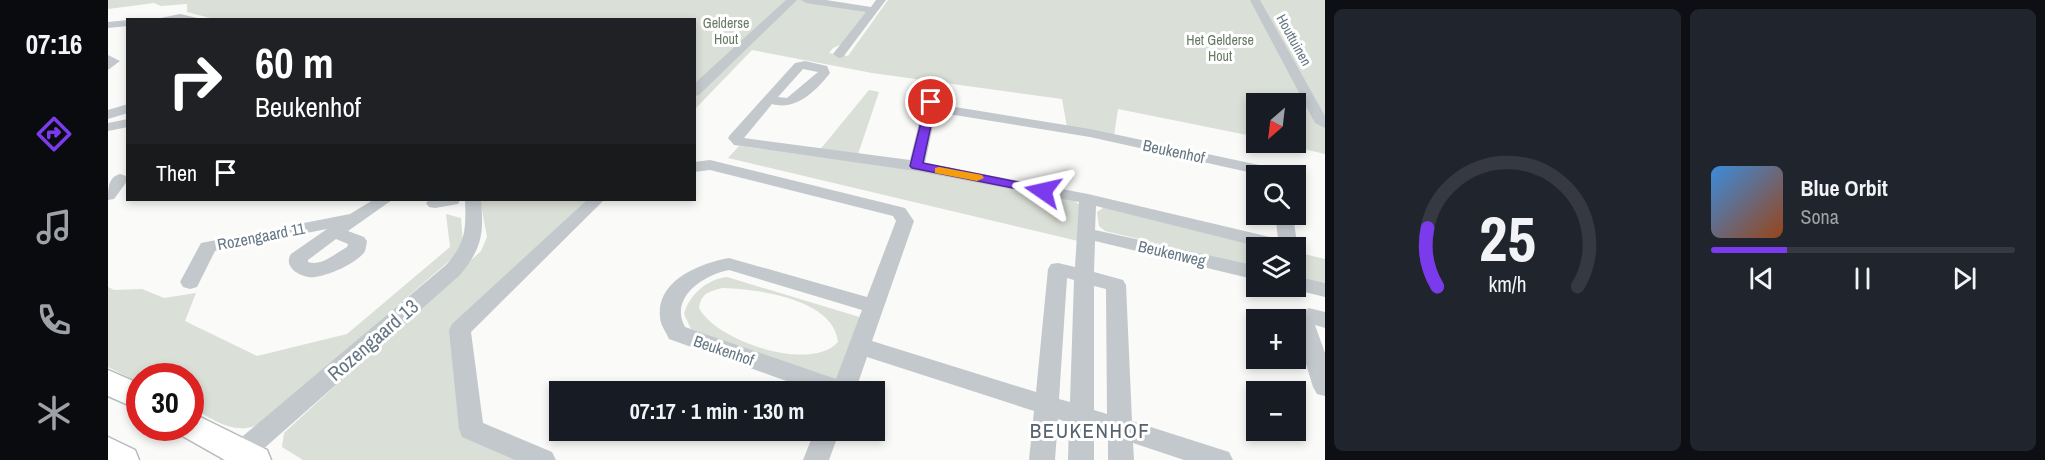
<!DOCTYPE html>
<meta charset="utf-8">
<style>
:root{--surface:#171b24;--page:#20242c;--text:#f1f3f6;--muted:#9ea1a6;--line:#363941;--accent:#7c3aed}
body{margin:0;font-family:"Archivo Narrow",sans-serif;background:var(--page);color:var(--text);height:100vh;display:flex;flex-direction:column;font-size:22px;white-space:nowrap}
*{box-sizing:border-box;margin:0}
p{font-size:20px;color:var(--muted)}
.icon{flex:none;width:33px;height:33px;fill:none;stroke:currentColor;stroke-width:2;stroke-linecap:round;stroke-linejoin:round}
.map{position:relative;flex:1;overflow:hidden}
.drawer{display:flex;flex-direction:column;gap:9px;padding:9px;background:#0d0f14;width:720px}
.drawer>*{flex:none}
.top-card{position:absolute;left:18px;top:18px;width:570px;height:183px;border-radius:0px;box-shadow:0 3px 9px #0003;background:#202124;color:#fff;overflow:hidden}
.needle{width:39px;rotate:208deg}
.fabs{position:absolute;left:1138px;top:93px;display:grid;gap:12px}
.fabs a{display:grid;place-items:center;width:60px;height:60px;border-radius:0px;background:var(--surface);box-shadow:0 3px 9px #0003;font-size:30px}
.speed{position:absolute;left:18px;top:363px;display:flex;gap:12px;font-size:30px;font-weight:700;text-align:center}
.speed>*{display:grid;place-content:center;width:78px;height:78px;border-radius:50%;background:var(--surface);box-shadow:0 3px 9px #0003;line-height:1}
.speed .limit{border:9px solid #d22;background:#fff;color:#111}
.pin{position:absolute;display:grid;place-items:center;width:51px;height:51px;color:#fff;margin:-26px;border:3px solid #fff;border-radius:50%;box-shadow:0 2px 6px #0007}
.me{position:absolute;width:66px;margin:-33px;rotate:281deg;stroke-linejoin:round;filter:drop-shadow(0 0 4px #0008)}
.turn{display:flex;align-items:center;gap:21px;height:126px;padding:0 30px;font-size:27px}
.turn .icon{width:78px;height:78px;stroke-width:2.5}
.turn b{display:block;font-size:42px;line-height:51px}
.then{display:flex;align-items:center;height:57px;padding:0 30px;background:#0003;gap:12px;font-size:22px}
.drawer .widget{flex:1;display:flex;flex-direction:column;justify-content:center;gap:9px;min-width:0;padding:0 21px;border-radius:9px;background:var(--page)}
.drawer .dial{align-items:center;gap:0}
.dial svg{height:156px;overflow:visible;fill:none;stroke:var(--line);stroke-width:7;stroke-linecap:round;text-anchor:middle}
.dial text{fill:var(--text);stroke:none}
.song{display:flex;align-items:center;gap:18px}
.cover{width:72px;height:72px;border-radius:9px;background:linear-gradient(135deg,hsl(210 70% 55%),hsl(20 70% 35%))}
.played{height:6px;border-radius:3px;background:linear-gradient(90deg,var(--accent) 25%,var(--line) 25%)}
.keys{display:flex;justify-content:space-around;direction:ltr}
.drawer .tiles{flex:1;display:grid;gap:9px;grid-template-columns:repeat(2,1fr)}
.trip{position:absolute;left:441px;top:381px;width:336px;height:60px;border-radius:0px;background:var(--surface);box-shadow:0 3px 9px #0003;font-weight:700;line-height:60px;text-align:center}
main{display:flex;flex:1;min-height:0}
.dock{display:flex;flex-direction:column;width:108px;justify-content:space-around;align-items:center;background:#090b0e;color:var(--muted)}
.dock .icon{width:42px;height:42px}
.dock .active{color:var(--accent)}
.dock b{font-size:27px;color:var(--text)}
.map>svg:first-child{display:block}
.green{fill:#dadfd7;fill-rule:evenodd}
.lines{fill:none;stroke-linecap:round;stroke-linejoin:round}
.major-casing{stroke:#b5babe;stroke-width:3}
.minor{fill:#c3c8cc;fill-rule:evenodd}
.major{fill:#fff;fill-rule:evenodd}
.route{fill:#7c3aed;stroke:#51269a;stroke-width:1.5}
.slow{fill:#f59e0b}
.labels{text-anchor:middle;stroke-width:6;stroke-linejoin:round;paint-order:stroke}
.far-park-label{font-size:14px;fill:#687a64;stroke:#fff}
.far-street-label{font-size:14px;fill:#657683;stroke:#fff}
.street-label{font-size:16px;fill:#657683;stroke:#fff}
.near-street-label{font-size:20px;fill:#657683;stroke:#fff}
.near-neighbourhood-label{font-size:21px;letter-spacing:1.5px;fill:#57646e;stroke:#fff}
</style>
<main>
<nav class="dock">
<b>07:16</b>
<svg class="icon active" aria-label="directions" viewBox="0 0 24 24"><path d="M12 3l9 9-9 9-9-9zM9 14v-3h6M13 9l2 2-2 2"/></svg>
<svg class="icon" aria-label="music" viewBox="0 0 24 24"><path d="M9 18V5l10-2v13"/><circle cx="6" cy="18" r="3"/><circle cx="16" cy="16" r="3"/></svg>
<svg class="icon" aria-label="phone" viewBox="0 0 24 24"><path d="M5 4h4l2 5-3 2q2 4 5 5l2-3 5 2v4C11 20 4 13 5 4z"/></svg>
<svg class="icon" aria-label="climate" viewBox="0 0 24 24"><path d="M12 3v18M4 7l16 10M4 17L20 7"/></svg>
</nav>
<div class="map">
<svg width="1217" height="460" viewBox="0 0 1217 460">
<rect width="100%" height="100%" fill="#fafaf8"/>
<g class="green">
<path d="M 0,0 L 700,0 L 759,12 L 734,44 L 725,48 L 721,53 L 740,56 L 780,0 L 1217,0 L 1217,154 L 1170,143 L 1188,142 L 1188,104 L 1149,104 L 1149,137 L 1010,109 L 1006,136 L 959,127 L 954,99 L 764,73 L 644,50 L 587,109 L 586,20 L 110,20 L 79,12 L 79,4 L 53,6 L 46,3 L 0,9 Z"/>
<path d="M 761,90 L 771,92 L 749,157 L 711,151 Z"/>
<path d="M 631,146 L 852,176 L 962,198 L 972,205 L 970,241 L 620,158 Z"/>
<path d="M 372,200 L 494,200 L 356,330 L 372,441 L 414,460 L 195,460 L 174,447 L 176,433 L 373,251 L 379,237 Z"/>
<path d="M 998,206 L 1170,247 L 1149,248 L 1149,267 L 997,231 L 991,226 L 989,212 Z"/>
<path d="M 338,214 L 353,218 L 355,243 L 347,256 L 154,422 C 128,438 108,420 83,408 L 82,376 L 32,376 L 31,383 L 0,367 L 0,287 L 6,290 L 34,289 L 56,298 L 88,293 L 77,321 L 149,356 L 239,334 L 342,247 Z"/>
<path d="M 1188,252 L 1217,259 L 1217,283 L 1188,276 Z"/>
<path d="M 619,277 L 758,319 L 734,383 L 583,329 L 576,314 C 581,295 599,279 619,277 ZM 615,288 C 650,289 726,299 730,342 C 703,373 608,341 591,308 C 593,293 602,291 615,288 Z"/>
</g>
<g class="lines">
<g class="major-casing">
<g id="major">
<path d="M 0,370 L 32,384 L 32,410 L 0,396 Z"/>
<path d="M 82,412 L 159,450 L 163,460 L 117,460 L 71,434 L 68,428 L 82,428 Z"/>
<path d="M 0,437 L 27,450 L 31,460 L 0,460 Z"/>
</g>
</g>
<g class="minor">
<path d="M 678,0 L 689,0 L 591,95 L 586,96 L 586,84 Z"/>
<path d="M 693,0 L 718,0 L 763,7 L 768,0 L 778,0 L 735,57 L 731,58 L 725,54 L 758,12 L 698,3 Z"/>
<path d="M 1142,0 L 1152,0 L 1217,116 L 1217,128 L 1207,123 Z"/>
<path d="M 72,14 L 98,20 L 43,20 Z"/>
<path d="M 20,20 L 20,26 L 0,28 L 0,22 Z"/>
<path d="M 0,55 L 12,61 L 0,70 Z"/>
<path d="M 697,61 L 719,66 L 722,73 C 708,91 688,111 664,104 L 636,138 L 802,160 L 816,102 L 823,98 L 828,99 L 829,104 L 982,129 L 1175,170 L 1177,173 L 1175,176 L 1158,176 L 982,137 L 828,112 L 817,163 L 980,194 L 1166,238 L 1170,238 L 1167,214 L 1185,214 L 1189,244 L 1187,248 L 1156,248 L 988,206 L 987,230 L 1149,266 L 1149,280 L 987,241 L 986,272 L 1015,280 L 1018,285 L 1024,421 L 1121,452 L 1125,460 L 1076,460 L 1025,443 L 1026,460 L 1000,460 L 1000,435 L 986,431 L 986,460 L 960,460 L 961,423 L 950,419 L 947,460 L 921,460 L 926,411 L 759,357 L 747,392 L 709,392 L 561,339 C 558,332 552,324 552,317 C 548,280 593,263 621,258 L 759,297 L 788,221 L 785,216 L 602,170 L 586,172 L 586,162 L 602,160 L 797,208 L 806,221 L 764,341 L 928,392 L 940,269 L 943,264 L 950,263 L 967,267 L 971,202 L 808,171 L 626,145 L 620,138 L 622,135 L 687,63 ZM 695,69 L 710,72 L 679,98 L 670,97 ZM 621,270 L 754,310 L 728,379 L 577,327 C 561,298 595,275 621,270 ZM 959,278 L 966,280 L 962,402 L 951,399 ZM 986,286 L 998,289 L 999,414 L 986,410 Z"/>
<path d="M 20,104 L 20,113 L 0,119 L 0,110 Z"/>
<path d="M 20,119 L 20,127 L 0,131 L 0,123 Z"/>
<path d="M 12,174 L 18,176 L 20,180 L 6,199 L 0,200 C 0,189 0,177 12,174 Z"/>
<path d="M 265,200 L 284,200 L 240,231 L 256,237 L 259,241 C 258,246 258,251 255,254 C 244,265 222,275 207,277 C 195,279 174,268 183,254 L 219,229 L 107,251 L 89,287 L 82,289 L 75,287 L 72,282 L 93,243 L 242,214 ZM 228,239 L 240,244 L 239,247 C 228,253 213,267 200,262 L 200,260 Z"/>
<path d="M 321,200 L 352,200 L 350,204 L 327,208 L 321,207 L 318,203 Z"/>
<path d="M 357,200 L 373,200 C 376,234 374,248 352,275 L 143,460 L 112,460 L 116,452 L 338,265 C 358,243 358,229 357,200 Z"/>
<path d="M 479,200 L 496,200 L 363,332 L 375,423 L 444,452 L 448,460 L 407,460 L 354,437 L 351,429 L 341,330 L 344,324 Z"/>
<path d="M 1188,276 L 1217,283 L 1217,297 L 1181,288 L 1188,286 Z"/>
<path d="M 1201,308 L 1217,312 L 1217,328 L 1207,325 L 1217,353 L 1217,396 L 1209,394 L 1205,387 L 1188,331 L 1188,320 L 1185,320 L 1188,315 Z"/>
<path d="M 707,430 L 732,430 L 721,460 L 695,460 Z"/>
</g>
<use href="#major" class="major"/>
</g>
<path class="route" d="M 823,99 L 828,102 L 815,163 L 935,187 L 939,188 L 941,191 L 939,193 L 935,194 L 804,168 L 802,166 L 818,102 Z"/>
<path class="slow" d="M 831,167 L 874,175 L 876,178 L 869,181 L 827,173 L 827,168 Z"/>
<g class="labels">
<g class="far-park-label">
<text x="618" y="28">Gelderse<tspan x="618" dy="16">Hout</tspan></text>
<text x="1112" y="45">Het Gelderse<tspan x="1112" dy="16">Hout</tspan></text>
</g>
<g class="far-street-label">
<text transform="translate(1186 40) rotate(61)" y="5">Houttuinen</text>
</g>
<g class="street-label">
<text transform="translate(1066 151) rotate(12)" y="6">Beukenhof</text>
<text transform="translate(153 236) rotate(-11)" y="6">Rozengaard 11</text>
<text transform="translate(1064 253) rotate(13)" y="6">Beukenweg</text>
<text transform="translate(616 350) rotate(19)" y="6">Beukenhof</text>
</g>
<g class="near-street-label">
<text transform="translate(265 340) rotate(-41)" y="7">Rozengaard 13</text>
</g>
<g class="near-neighbourhood-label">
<text x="982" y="438">BEUKENHOF</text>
</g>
</g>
</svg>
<div class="fabs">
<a><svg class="needle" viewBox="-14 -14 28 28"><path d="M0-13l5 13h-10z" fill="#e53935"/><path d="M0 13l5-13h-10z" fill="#9ea1a6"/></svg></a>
<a><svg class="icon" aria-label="search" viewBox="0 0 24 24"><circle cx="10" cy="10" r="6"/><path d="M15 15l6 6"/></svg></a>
<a><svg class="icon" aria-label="layers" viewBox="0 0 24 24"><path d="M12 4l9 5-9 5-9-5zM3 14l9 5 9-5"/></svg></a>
<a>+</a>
<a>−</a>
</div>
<div class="speed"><div class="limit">30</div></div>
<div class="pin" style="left:823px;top:102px;background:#d93025"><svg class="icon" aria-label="arrive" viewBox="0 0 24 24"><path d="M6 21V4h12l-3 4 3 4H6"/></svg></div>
<svg class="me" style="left:935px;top:191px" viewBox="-20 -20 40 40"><path d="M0-17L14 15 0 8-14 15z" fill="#7c3aed" stroke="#fff" stroke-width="4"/></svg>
<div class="trip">07:17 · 1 min · 130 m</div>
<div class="top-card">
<div class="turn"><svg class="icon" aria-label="right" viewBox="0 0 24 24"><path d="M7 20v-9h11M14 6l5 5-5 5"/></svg><div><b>60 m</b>Beukenhof</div></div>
<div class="then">Then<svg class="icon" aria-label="arrive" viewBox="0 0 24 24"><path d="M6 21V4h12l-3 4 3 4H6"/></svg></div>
</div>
</div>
<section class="drawer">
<div class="tiles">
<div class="widget dial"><svg viewBox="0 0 100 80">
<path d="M14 69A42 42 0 1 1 86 69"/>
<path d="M14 69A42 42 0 0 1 9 39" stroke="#7c3aed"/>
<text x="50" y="56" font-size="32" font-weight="700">25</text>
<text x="50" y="72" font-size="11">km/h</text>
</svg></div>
<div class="widget">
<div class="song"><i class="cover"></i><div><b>Blue Orbit</b><p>Sona</p></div></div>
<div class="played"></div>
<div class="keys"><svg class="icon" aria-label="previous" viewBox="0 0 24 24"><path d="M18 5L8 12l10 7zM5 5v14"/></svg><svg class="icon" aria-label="pause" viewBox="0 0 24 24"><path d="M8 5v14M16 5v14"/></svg><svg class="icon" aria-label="next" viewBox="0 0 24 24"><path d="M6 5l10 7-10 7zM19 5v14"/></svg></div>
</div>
</div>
</section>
</main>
